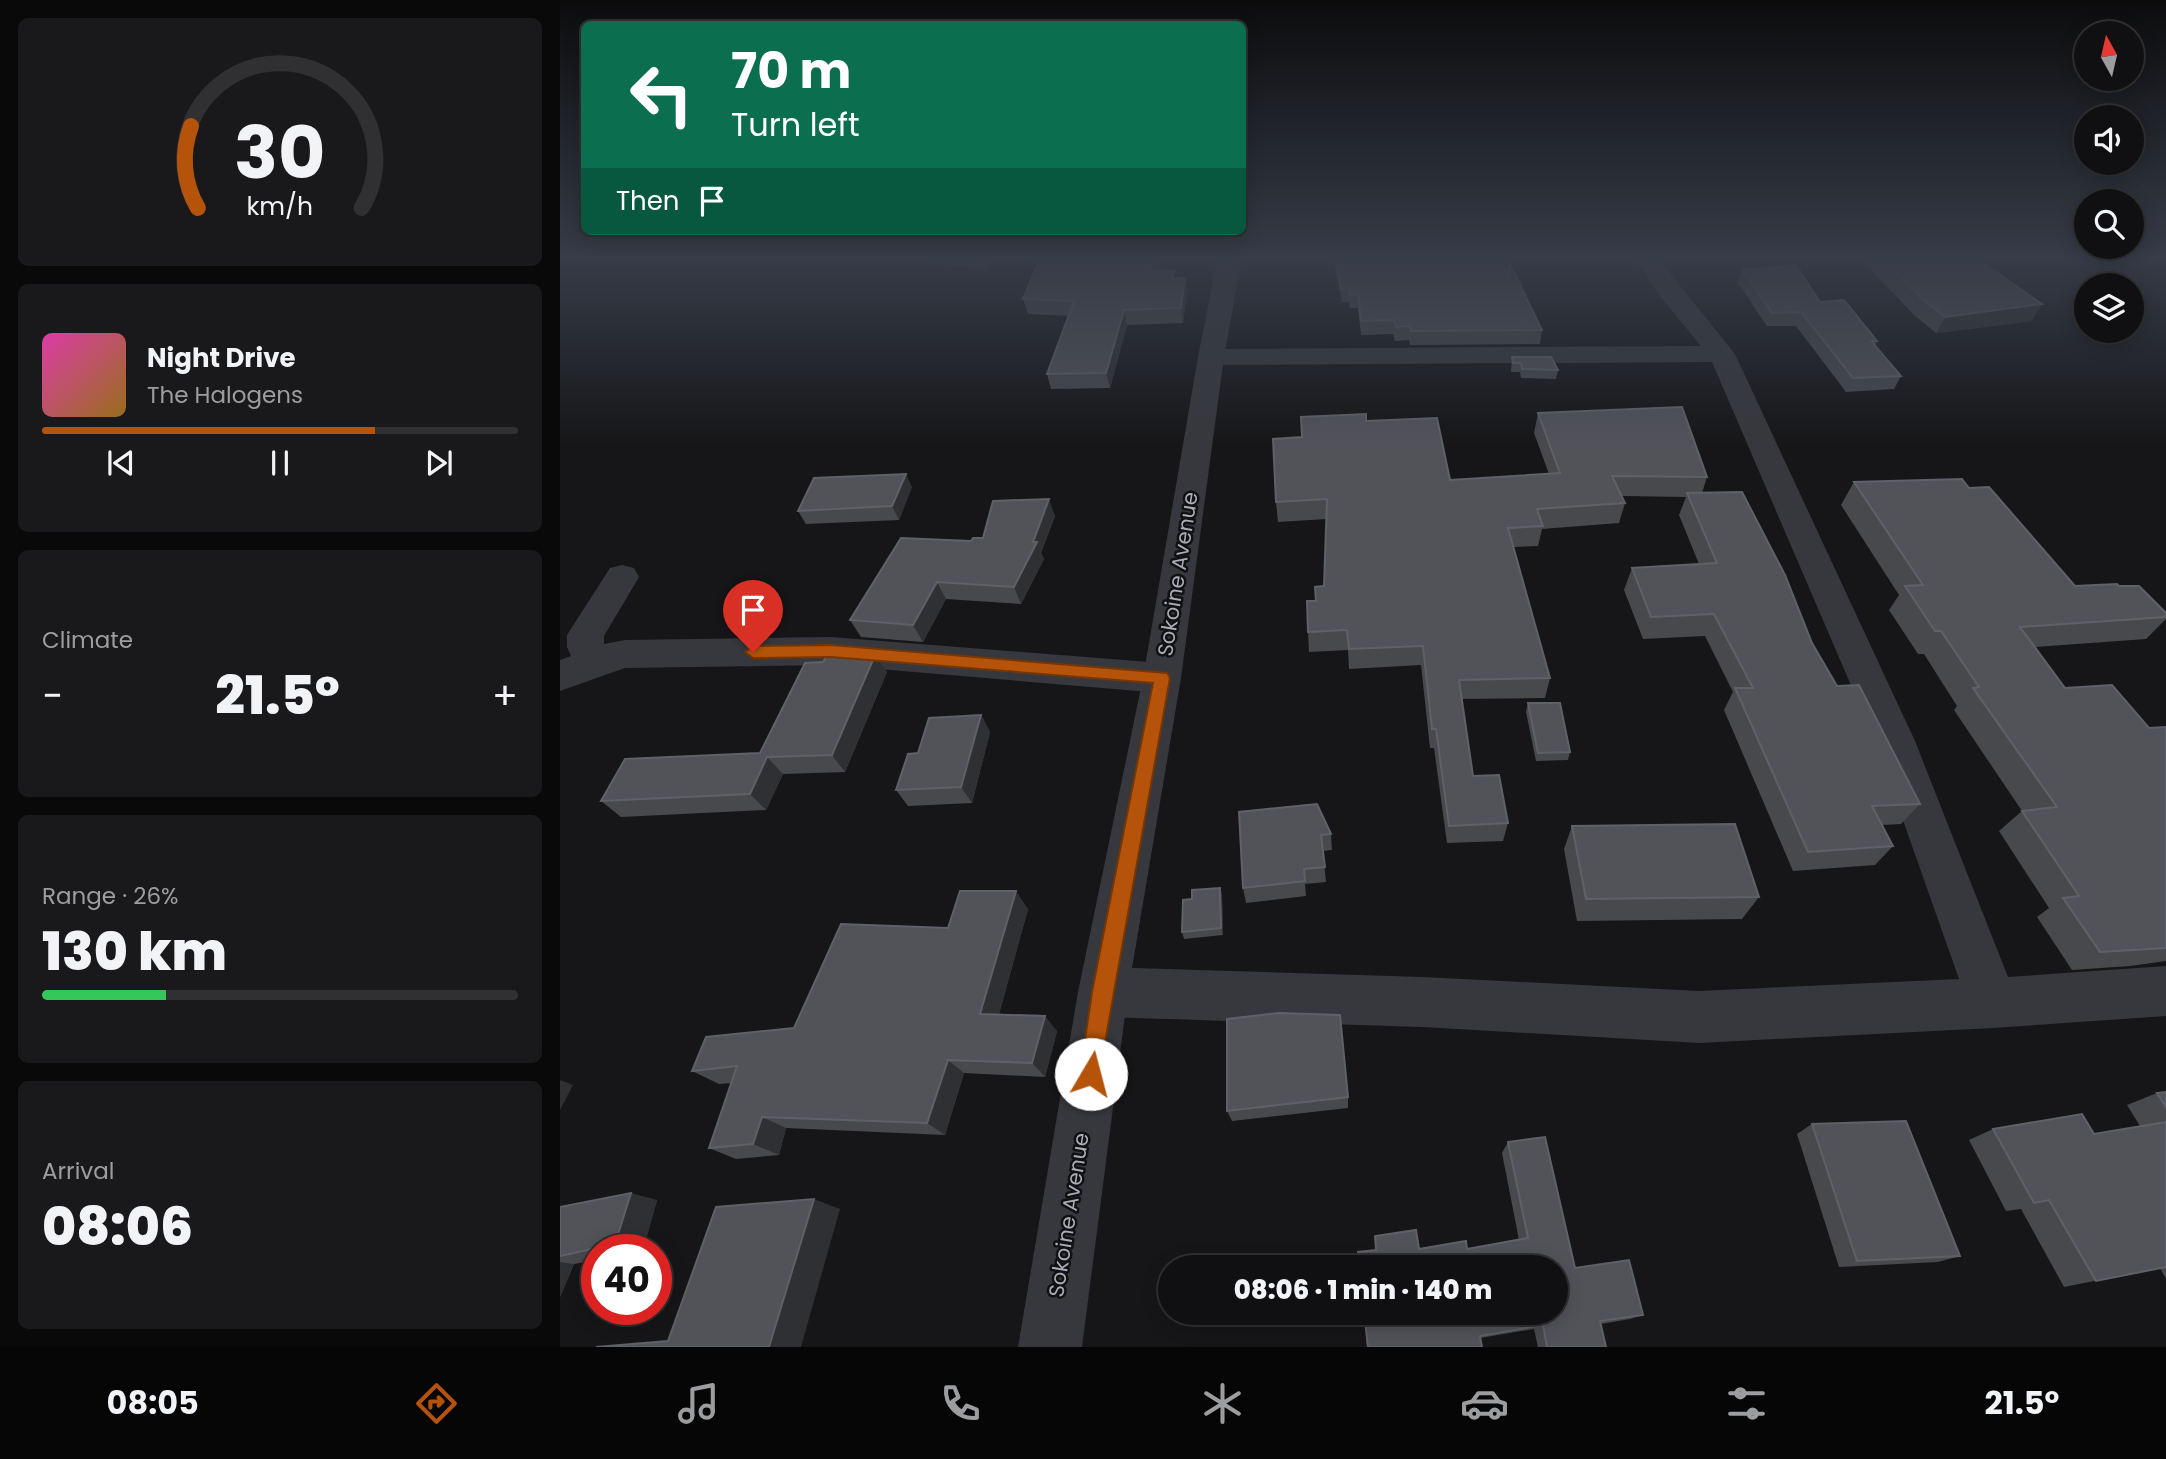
<!DOCTYPE html>
<meta charset="utf-8">
<style>
:root{--surface:#101012;--page:#19191b;--text:#f1f3f6;--muted:#9c9d9f;--line:#303032;--accent:#b45309}
body{margin:0;font-family:Poppins,sans-serif;background:var(--page);color:var(--text);height:100vh;display:flex;flex-direction:column;font-size:26px;white-space:nowrap}
*{box-sizing:border-box;margin:0}
p{font-size:23px;color:var(--muted)}
.icon{flex:none;width:38px;height:38px;fill:none;stroke:currentColor;stroke-width:2;stroke-linecap:round;stroke-linejoin:round}
.map{position:relative;flex:1;overflow:hidden}
.details{display:flex;flex-direction:column;gap:18px;padding:18px;background:#09090a;width:560px}
.details>*{flex:none}
.banner{position:absolute;left:21px;top:21px;width:665px;height:214px;border-radius:10px;box-shadow:0 4px 18px #0003,0 0 0 2px var(--line);background:#0b6e4f;color:#fff;overflow:hidden}
.needle{width:46px;rotate:352deg}
.fabs{position:absolute;left:1514px;top:21px;display:grid;gap:14px}
.fabs a{display:grid;place-items:center;width:70px;height:70px;border-radius:50%;background:var(--surface);box-shadow:0 4px 18px #0003,0 0 0 2px var(--line);font-size:35px}
.speed{position:absolute;left:21px;top:1234px;display:flex;gap:14px;font-size:35px;font-weight:700;text-align:center}
.speed>*{display:grid;place-content:center;width:91px;height:91px;border-radius:50%;background:var(--surface);box-shadow:0 4px 18px #0003,0 0 0 2px var(--line);line-height:1}
.speed .limit{border:10px solid #d22;background:#fff;color:#111}
.pin{position:absolute;display:grid;place-items:center;width:60px;height:60px;color:#fff;margin:-72px -30px;border-radius:50% 50% 50% 0;rotate:-45deg;box-shadow:0 0 7px #0007}
.pin .icon{rotate:45deg}
.me{position:absolute;width:77px;margin:-38px;rotate:8deg;stroke-linejoin:round;filter:drop-shadow(0 0 5px #0008)}
.turn{display:flex;align-items:center;gap:24px;height:147px;padding:0 35px;font-size:32px}
.turn .icon{width:91px;height:91px;stroke-width:2.5}
.turn b{display:block;font-size:49px;line-height:60px}
.then{display:flex;align-items:center;height:66px;padding:0 35px;background:#0003;gap:14px;font-size:26px}
.big{font-size:52px;font-weight:800;line-height:1.1}
.details .card{flex:1;display:flex;flex-direction:column;justify-content:center;gap:10px;min-width:0;padding:0 24px;border-radius:10px;background:var(--page)}
.details .dial{align-items:center;gap:0}
.dial svg{height:182px;overflow:visible;fill:none;stroke:var(--line);stroke-width:7;stroke-linecap:round;text-anchor:middle}
.dial text{fill:var(--text);stroke:none}
.song{display:flex;align-items:center;gap:21px}
.cover{width:84px;height:84px;border-radius:10px;background:linear-gradient(135deg,hsl(320 70% 55%),hsl(40 70% 35%))}
.played{height:7px;border-radius:4px;background:linear-gradient(90deg,var(--accent) 70%,var(--line) 70%)}
.keys{display:flex;justify-content:space-around;direction:ltr}
.heat{display:flex;justify-content:space-between;align-items:center;font-size:38px;direction:ltr}
.charge{height:10px;border-radius:5px;background:linear-gradient(90deg,#34c759 26%,var(--line) 0)}
.trip{position:absolute;left:598px;top:1255px;width:410px;height:70px;border-radius:35px;background:var(--surface);box-shadow:0 4px 18px #0003,0 0 0 2px var(--line);font-weight:800;line-height:70px;text-align:center}
.tabs{display:flex;height:112px;justify-content:space-around;align-items:center;background:#060607;color:var(--muted)}
.tabs .icon{width:49px;height:49px}
.tabs .on{color:var(--accent)}
.tabs b{font-size:32px;color:var(--text)}
main{display:flex;flex:1;min-height:0}
.map>svg:first-child{display:block}
.lines{fill:none;stroke-linecap:round;stroke-linejoin:round}
.minor{fill:#37383d;fill-rule:evenodd}
.tertiary{fill:#37383d;fill-rule:evenodd}
.wall{fill:#47494d}
.shaded-wall{fill:#2f3033}
.building{fill:#525359;stroke:#5f6168;stroke-width:2}
.route{fill:#b45309;stroke:#753606;stroke-width:2}
.labels{text-anchor:middle;stroke-width:5;stroke-linejoin:round;paint-order:stroke}
.street-label{font-size:21px;fill:#a8adb8;stroke:#111113}
</style>
<main>
<section class="details">
<div class="card dial"><svg viewBox="0 0 100 80">
<path d="M14 69A42 42 0 1 1 86 69"/>
<path d="M14 69A42 42 0 0 1 11 33" stroke="#b45309"/>
<text x="50" y="56" font-size="32" font-weight="700">30</text>
<text x="50" y="72" font-size="11">km/h</text>
</svg></div>
<div class="card">
<div class="song"><i class="cover"></i><div><b>Night Drive</b><p>The Halogens</p></div></div>
<div class="played"></div>
<div class="keys"><svg class="icon" aria-label="previous" viewBox="0 0 24 24"><path d="M18 5L8 12l10 7zM5 5v14"/></svg><svg class="icon" aria-label="pause" viewBox="0 0 24 24"><path d="M8 5v14M16 5v14"/></svg><svg class="icon" aria-label="next" viewBox="0 0 24 24"><path d="M6 5l10 7-10 7zM19 5v14"/></svg></div>
</div>
<div class="card"><p>Climate</p>
<div class="heat"><a>−</a><b class="big">21.5°</b><a>+</a></div>
</div>
<div class="card"><p>Range · 26%</p><b class="big">130 km</b><div class="charge"></div></div>
<div class="card"><p>Arrival</p><b class="big">08:06</b></div>
</section>
<div class="map">
<svg width="1606" height="1347" viewBox="0 0 1606 1347">
<rect width="100%" height="100%" fill="#161618"/>
<g class="lines">
<g class="minor">
<path d="M 1072,256 L 1096,256 L 1175,354 L 1355,741 L 1448,977 L 1606,966 L 1606,1016 L 1433,1028 L 1139,1043 L 863,1027 L 543,1017 L 525,1010 L 518,992 L 525,974 L 543,967 L 863,977 L 1139,991 L 1399,979 L 1315,741 L 1152,362 L 651,365 L 642,363 L 638,357 L 642,351 L 651,349 L 1141,346 L 1100,296 Z"/>
<path d="M 62,565 L 74,568 L 79,577 L 44,636 L 44,644 L 65,640 L 271,637 L 602,663 L 616,667 L 621,678 L 616,689 L 602,693 L 271,665 L 65,668 L 0,691 L 0,660 L 11,656 L 7,647 L 7,635 L 50,568 Z"/>
</g>
<path class="tertiary" d="M 658,256 L 682,256 L 664,357 L 621,678 L 568,992 L 522,1347 L 458,1347 L 518,992 L 583,678 L 638,357 Z"/>
</g>
<g class="wall">
<path d="M 363,256 L 604,256 L 598,270 L 616,278 L 625,278 L 627,292 L 623,323 L 567,325 L 550,388 L 491,389 L 487,374 L 509,316 L 468,314 L 463,299 L 479,262 L 435,260 L 425,269 L 365,262 Z"/>
<path d="M 773,256 L 937,256 L 947,275 L 949,262 L 982,330 L 980,344 L 850,345 L 849,340 L 835,341 L 833,334 L 801,335 L 798,308 L 790,308 L 789,302 L 782,302 Z"/>
<path d="M 1298,256 L 1413,256 L 1472,321 L 1376,333 L 1354,315 Z"/>
<path d="M 1182,270 L 1260,302 L 1317,341 L 1315,346 L 1341,376 L 1334,389 L 1286,392 L 1236,326 L 1207,326 L 1178,283 Z"/>
<path d="M 952,357 L 998,370 L 996,379 L 961,378 L 960,372 L 951,372 Z"/>
<path d="M 978,413 L 1147,477 L 1142,493 L 1252,643 L 1277,686 L 1360,804 L 1341,824 L 1322,825 L 1333,846 L 1315,865 L 1233,871 L 1164,710 L 1173,692 L 1145,636 L 1083,639 L 1064,590 L 1072,568 L 1139,564 L 1119,515 L 1126,497 L 1062,496 L 1065,503 L 1059,523 L 982,529 L 978,546 L 954,547 L 990,678 L 985,698 L 902,699 L 913,776 L 948,823 L 943,841 L 887,843 L 874,748 L 870,748 L 861,665 L 789,669 L 788,650 L 749,652 L 748,632 L 756,601 L 764,586 L 766,519 L 718,522 L 716,502 L 742,437 L 806,421 L 890,480 L 989,474 L 974,433 Z"/>
<path d="M 1294,482 L 1409,488 L 1515,586 L 1559,586 L 1606,613 L 1606,619 L 1586,639 L 1475,647 L 1505,688 L 1589,728 L 1606,727 L 1606,961 L 1570,966 L 1512,970 L 1477,917 L 1489,908 L 1439,831 L 1462,811 L 1394,710 L 1397,706 L 1364,654 L 1358,654 L 1329,610 L 1339,595 L 1281,505 Z"/>
<path d="M 352,487 L 339,520 L 246,524 L 238,511 Z"/>
<path d="M 495,516 L 481,553 L 484,559 L 461,604 L 386,599 L 363,642 L 301,637 L 290,620 L 411,541 L 423,538 Z"/>
<path d="M 315,655 L 327,672 L 285,772 L 223,774 L 206,810 L 61,817 L 41,801 L 200,753 L 263,662 Z"/>
<path d="M 968,703 L 1010,752 L 1008,760 L 976,761 L 966,712 Z"/>
<path d="M 421,715 L 430,732 L 412,803 L 348,806 L 336,790 L 358,753 Z"/>
<path d="M 679,812 L 771,834 L 772,850 L 763,851 L 766,882 L 745,884 L 746,896 L 686,903 L 683,888 Z"/>
<path d="M 1012,826 L 1199,897 L 1182,919 L 1017,921 L 1004,849 Z"/>
<path d="M 662,895 L 663,935 L 624,939 L 622,932 Z"/>
<path d="M 468,909 L 439,1014 L 497,1031 L 485,1077 L 404,1073 L 385,1135 L 226,1128 L 219,1155 L 176,1159 L 149,1148 L 172,1083 L 159,1084 L 132,1071 L 234,1028 L 388,928 Z"/>
<path d="M 1606,1092 L 1606,1279 L 1600,1268 L 1504,1287 L 1461,1209 L 1446,1211 L 1409,1140 L 1433,1129 L 1534,1134 L 1580,1126 L 1567,1105 L 1597,1093 Z"/>
<path d="M 788,1097 L 788,1108 L 672,1121 L 667,1111 Z"/>
<path d="M 1252,1124 L 1400,1256 L 1378,1262 L 1279,1267 L 1237,1134 Z"/>
<path d="M 948,1142 L 1015,1268 L 1083,1315 L 1070,1319 L 1041,1324 L 1046,1347 L 978,1347 L 974,1329 L 920,1338 L 922,1347 L 807,1347 L 804,1312 L 996,1312 L 815,1250 L 815,1236 L 859,1249 L 907,1249 L 959,1240 L 942,1153 Z"/>
<path d="M 97,1200 L 83,1250 L 37,1250 L 37,1260 L 14,1264 L 0,1297 L 0,1207 Z"/>
</g>
<g class="shaded-wall">
<path d="M 420,256 L 433,256 L 435,260 L 425,269 Z"/>
<path d="M 596,256 L 604,256 L 593,284 L 590,270 Z"/>
<path d="M 625,278 L 627,292 L 623,323 L 621,308 Z"/>
<path d="M 1482,304 L 1472,321 L 1376,333 L 1385,317 Z"/>
<path d="M 564,310 L 567,325 L 550,388 L 546,373 Z"/>
<path d="M 346,474 L 352,487 L 339,520 L 332,506 Z"/>
<path d="M 489,499 L 495,516 L 481,553 L 484,559 L 461,604 L 454,587 Z"/>
<path d="M 377,582 L 386,599 L 363,642 L 353,625 Z"/>
<path d="M 315,655 L 327,672 L 285,772 L 272,755 Z"/>
<path d="M 421,715 L 430,732 L 412,803 L 401,787 Z"/>
<path d="M 207,757 L 223,774 L 206,810 L 190,794 Z"/>
<path d="M 660,888 L 662,895 L 663,935 L 661,928 Z"/>
<path d="M 456,891 L 468,909 L 435,1029 L 420,1014 Z"/>
<path d="M 485,1016 L 497,1031 L 485,1077 L 472,1063 Z"/>
<path d="M 388,1060 L 404,1073 L 385,1135 L 367,1123 Z"/>
<path d="M 0,1080 L 13,1085 L 0,1110 Z"/>
<path d="M 202,1117 L 226,1128 L 219,1155 L 193,1144 Z"/>
<path d="M 71,1193 L 97,1200 L 83,1250 L 55,1244 Z"/>
<path d="M 254,1199 L 280,1209 L 241,1347 L 209,1347 Z"/>
<path d="M 0,1262 L 14,1264 L 0,1297 Z"/>
</g>
<g class="building">
<path d="M 481,256 L 596,256 L 590,270 L 615,271 L 612,278 L 625,278 L 621,308 L 564,310 L 546,373 L 487,374 L 514,301 L 463,299 Z"/>
<path d="M 775,256 L 937,256 L 948,276 L 949,262 L 982,330 L 851,331 L 850,326 L 836,327 L 834,320 L 801,321 L 798,294 L 790,295 L 788,288 L 781,289 Z"/>
<path d="M 1319,256 L 1413,256 L 1482,304 L 1385,317 L 1362,299 Z"/>
<path d="M 1236,265 L 1260,302 L 1284,300 L 1317,341 L 1311,341 L 1341,376 L 1293,378 L 1241,312 L 1212,313 L 1182,270 Z"/>
<path d="M 952,357 L 991,357 L 998,370 L 962,369 L 961,363 L 953,363 Z"/>
<path d="M 1122,407 L 1147,477 L 1052,476 L 1065,503 L 977,509 L 983,526 L 948,528 L 990,678 L 899,680 L 913,776 L 939,775 L 948,823 L 889,826 L 876,729 L 872,729 L 863,646 L 789,649 L 787,630 L 748,632 L 747,601 L 756,601 L 755,587 L 764,586 L 767,499 L 716,502 L 713,439 L 742,437 L 741,417 L 806,414 L 806,421 L 877,418 L 890,480 L 1000,473 L 978,413 Z"/>
<path d="M 346,474 L 332,506 L 238,511 L 254,478 Z"/>
<path d="M 1402,479 L 1409,488 L 1429,487 L 1515,586 L 1557,584 L 1559,586 L 1579,586 L 1606,613 L 1606,617 L 1460,627 L 1505,688 L 1552,685 L 1589,728 L 1606,727 L 1606,948 L 1540,952 L 1503,898 L 1519,896 L 1462,811 L 1497,807 L 1413,688 L 1419,687 L 1381,631 L 1375,631 L 1345,586 L 1363,585 L 1294,482 Z"/>
<path d="M 1182,492 L 1225,575 L 1252,643 L 1277,686 L 1299,685 L 1360,804 L 1312,806 L 1333,846 L 1248,852 L 1175,688 L 1193,688 L 1154,614 L 1091,617 L 1072,568 L 1157,563 L 1127,493 Z"/>
<path d="M 489,499 L 473,542 L 477,542 L 454,587 L 377,582 L 353,625 L 290,620 L 341,538 L 411,541 L 413,538 L 423,538 L 433,501 Z"/>
<path d="M 270,651 L 315,655 L 272,755 L 207,757 L 190,794 L 41,801 L 65,759 L 200,753 L 245,663 L 263,662 Z"/>
<path d="M 968,703 L 1000,703 L 1010,752 L 978,753 Z"/>
<path d="M 421,715 L 401,787 L 336,790 L 348,754 L 358,753 L 369,718 Z"/>
<path d="M 757,804 L 771,834 L 761,835 L 765,867 L 744,869 L 745,881 L 683,888 L 679,812 Z"/>
<path d="M 1175,824 L 1199,897 L 1026,899 L 1012,826 Z"/>
<path d="M 660,888 L 661,928 L 622,932 L 623,900 L 632,899 L 632,890 Z"/>
<path d="M 400,891 L 456,891 L 420,1014 L 485,1016 L 472,1063 L 388,1060 L 367,1123 L 202,1117 L 193,1144 L 149,1148 L 177,1066 L 132,1071 L 146,1037 L 234,1028 L 281,924 L 388,928 Z"/>
<path d="M 719,1013 L 780,1015 L 788,1097 L 667,1111 L 667,1019 Z"/>
<path d="M 1606,1092 L 1606,1107 L 1597,1093 Z"/>
<path d="M 1522,1114 L 1534,1134 L 1606,1122 L 1606,1267 L 1536,1281 L 1489,1200 L 1474,1203 L 1433,1129 Z"/>
<path d="M 1346,1121 L 1400,1256 L 1297,1261 L 1252,1124 Z"/>
<path d="M 985,1137 L 1015,1268 L 1069,1260 L 1083,1315 L 1040,1321 L 1046,1347 L 987,1347 L 983,1325 L 920,1336 L 922,1347 L 808,1347 L 804,1312 L 996,1312 L 996,1267 L 799,1267 L 798,1252 L 816,1250 L 815,1236 L 856,1230 L 859,1249 L 906,1241 L 907,1249 L 968,1238 L 948,1142 Z"/>
<path d="M 71,1193 L 55,1244 L 0,1256 L 0,1207 Z"/>
<path d="M 254,1199 L 209,1347 L 36,1347 L 108,1341 L 156,1207 Z"/>
</g>
<linearGradient id="sky" x2="0" y2="1"><stop stop-color="#0c0c0d"/><stop offset="0.58" stop-color="#363c48"/><stop offset="1" stop-color="#363c48" stop-opacity="0"/></linearGradient>
<rect width="1606" height="445" fill="url(#sky)"/>
<path class="route" d="M 271,645 L 607,673 L 610,678 L 538,1082 L 531,1085 L 523,1082 L 520,1074 L 532,992 L 593,683 L 271,657 L 193,658 L 185,652 L 193,646 Z"/>
<g class="labels">
<g class="street-label">
<text transform="translate(618 574) rotate(-81)" y="7">Sokoine Avenue</text>
<text transform="translate(509 1215) rotate(-81)" y="7">Sokoine Avenue</text>
</g>
</g>
</svg>
<div class="fabs">
<a><svg class="needle" viewBox="-14 -14 28 28"><path d="M0-13l5 13h-10z" fill="#e53935"/><path d="M0 13l5-13h-10z" fill="#9c9d9f"/></svg></a>
<a><svg class="icon" aria-label="sound" viewBox="0 0 24 24"><path d="M4 9h4l5-4v14l-5-4H4zM17 9q2 3 0 6"/></svg></a>
<a><svg class="icon" aria-label="search" viewBox="0 0 24 24"><circle cx="10" cy="10" r="6"/><path d="M15 15l6 6"/></svg></a>
<a><svg class="icon" aria-label="layers" viewBox="0 0 24 24"><path d="M12 4l9 5-9 5-9-5zM3 14l9 5 9-5"/></svg></a>
</div>
<div class="speed"><div class="limit">40</div></div>
<div class="pin" style="left:193px;top:652px;background:#d93025"><svg class="icon" aria-label="arrive" viewBox="0 0 24 24"><path d="M6 21V4h12l-3 4 3 4H6"/></svg></div>
<svg class="me" style="left:531px;top:1074px" viewBox="-20 -20 40 40"><circle r="19" fill="#fff"/><path d="M0-13L10 11 0 6-10 11z" fill="#b45309"/></svg>
<div class="trip">08:06 · 1 min · 140 m</div>
<div class="banner">
<div class="turn"><svg class="icon" aria-label="left" viewBox="0 0 24 24"><path d="M17 20v-9H6M10 6l-5 5 5 5"/></svg><div><b>70 m</b>Turn left</div></div>
<div class="then">Then<svg class="icon" aria-label="arrive" viewBox="0 0 24 24"><path d="M6 21V4h12l-3 4 3 4H6"/></svg></div>
</div>
</div>
</main>
<nav class="tabs">
<b>08:05</b>
<svg class="icon on" aria-label="directions" viewBox="0 0 24 24"><path d="M12 3l9 9-9 9-9-9zM9 14v-3h6M13 9l2 2-2 2"/></svg>
<svg class="icon" aria-label="music" viewBox="0 0 24 24"><path d="M9 18V5l10-2v13"/><circle cx="6" cy="18" r="3"/><circle cx="16" cy="16" r="3"/></svg>
<svg class="icon" aria-label="phone" viewBox="0 0 24 24"><path d="M5 4h4l2 5-3 2q2 4 5 5l2-3 5 2v4C11 20 4 13 5 4z"/></svg>
<svg class="icon" aria-label="climate" viewBox="0 0 24 24"><path d="M12 3v18M4 7l16 10M4 17L20 7"/></svg>
<svg class="icon" aria-label="car" viewBox="0 0 24 24"><path d="M5 17H2v-5l4-1 3-4h7l3 4 3 1v5h-3M9 17h6M6 11h13"/><circle cx="7" cy="17" r="2"/><circle cx="17" cy="17" r="2"/></svg>
<svg class="icon" aria-label="filters" viewBox="0 0 24 24"><path d="M4 7h16M4 17h16"/><circle cx="9" cy="7" r="2"/><circle cx="15" cy="17" r="2"/></svg>
<b>21.5°</b>
</nav>
